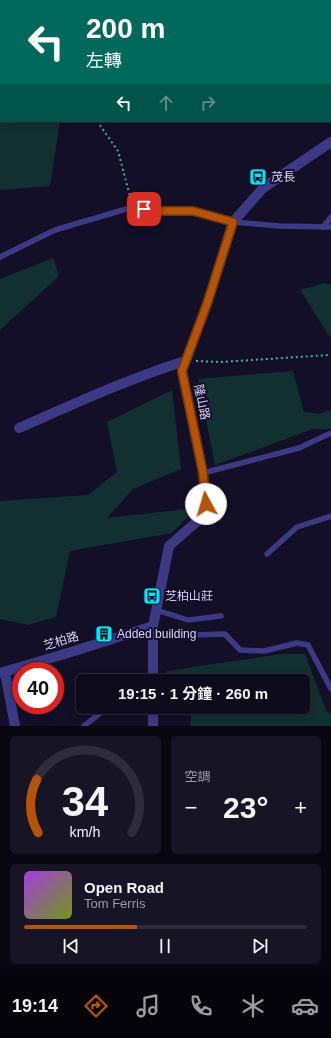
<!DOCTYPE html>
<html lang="zh-TW">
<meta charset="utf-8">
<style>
:root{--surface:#0e0b1c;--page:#171425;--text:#f1f3f6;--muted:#9b9ba3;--line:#2e2b3b;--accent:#b45309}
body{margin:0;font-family:Helvetica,"Noto Sans TC",sans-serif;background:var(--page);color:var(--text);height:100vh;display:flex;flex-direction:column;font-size:15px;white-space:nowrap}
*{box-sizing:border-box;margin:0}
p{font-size:13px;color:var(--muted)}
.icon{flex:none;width:22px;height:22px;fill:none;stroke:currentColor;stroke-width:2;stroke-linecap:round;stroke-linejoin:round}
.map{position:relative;height:726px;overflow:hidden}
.side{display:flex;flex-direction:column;gap:10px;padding:10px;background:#08060f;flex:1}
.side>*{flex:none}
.banner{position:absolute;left:0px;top:0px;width:331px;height:122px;box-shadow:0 2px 10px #0003,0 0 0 1px var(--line);background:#00695c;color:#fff;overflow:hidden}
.speed{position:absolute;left:12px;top:662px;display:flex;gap:8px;font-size:20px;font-weight:700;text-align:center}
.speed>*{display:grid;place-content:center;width:52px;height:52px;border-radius:50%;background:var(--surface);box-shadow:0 2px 10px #0003,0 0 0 1px var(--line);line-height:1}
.speed .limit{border:6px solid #d22;background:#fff;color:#111}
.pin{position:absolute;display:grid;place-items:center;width:34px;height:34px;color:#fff;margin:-17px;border-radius:8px;box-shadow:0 2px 6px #0006}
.me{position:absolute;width:44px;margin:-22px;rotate:354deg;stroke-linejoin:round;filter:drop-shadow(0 0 3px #0008)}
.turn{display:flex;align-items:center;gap:14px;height:84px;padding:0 20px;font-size:18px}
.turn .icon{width:52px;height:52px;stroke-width:2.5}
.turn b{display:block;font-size:28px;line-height:34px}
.lanes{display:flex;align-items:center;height:38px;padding:0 20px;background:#0003;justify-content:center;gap:20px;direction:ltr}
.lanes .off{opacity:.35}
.big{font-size:30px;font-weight:700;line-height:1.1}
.side .tile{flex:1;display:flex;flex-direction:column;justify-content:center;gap:6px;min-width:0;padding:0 14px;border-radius:6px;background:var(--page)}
.side .dial{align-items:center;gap:0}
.dial svg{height:104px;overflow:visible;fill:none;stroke:var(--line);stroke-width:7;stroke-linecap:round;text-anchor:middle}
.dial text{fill:var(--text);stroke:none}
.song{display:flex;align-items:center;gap:12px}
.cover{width:48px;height:48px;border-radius:6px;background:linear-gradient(135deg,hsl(280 70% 55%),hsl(80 70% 35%))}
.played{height:4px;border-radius:2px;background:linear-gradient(90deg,var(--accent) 40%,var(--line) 40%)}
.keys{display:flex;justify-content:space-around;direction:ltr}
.heat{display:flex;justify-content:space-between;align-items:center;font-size:22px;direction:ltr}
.side .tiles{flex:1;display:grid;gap:10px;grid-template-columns:1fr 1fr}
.tile:last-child{grid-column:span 2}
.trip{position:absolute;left:76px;top:674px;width:234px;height:40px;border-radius:6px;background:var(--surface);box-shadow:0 2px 10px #0003,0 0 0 1px var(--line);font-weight:700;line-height:40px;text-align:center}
.tabs{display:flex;height:64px;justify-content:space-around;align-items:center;background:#06040b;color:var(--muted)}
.tabs .icon{width:28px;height:28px}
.tabs .selected{color:var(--accent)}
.tabs b{font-size:18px;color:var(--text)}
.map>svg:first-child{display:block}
.green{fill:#12302f}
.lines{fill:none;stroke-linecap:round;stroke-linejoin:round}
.stream{stroke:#0c2248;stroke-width:3}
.building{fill:#241b47;stroke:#3b2d73}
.path{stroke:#2fb8b0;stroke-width:2;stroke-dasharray:2 3;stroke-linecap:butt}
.service{stroke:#3d3a85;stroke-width:5.5}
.minor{stroke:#3d3a85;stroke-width:10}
.tertiary{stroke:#3d3a85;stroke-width:10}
.route-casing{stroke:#753606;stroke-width:10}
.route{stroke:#b45309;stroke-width:7}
.labels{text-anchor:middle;stroke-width:4;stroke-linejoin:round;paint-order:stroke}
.poi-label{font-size:12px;fill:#d9d4ff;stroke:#130f26;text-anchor:start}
.street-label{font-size:12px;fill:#d9d4ff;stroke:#130f26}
</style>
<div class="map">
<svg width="331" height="726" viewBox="0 0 331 726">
<rect width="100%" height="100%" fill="#130f26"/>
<g class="green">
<path d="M 0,81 L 1,121 L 60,121 L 50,186 L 0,190 Z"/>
<path d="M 53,258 L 59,276 L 0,330 L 0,279 Z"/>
<path d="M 324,283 L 331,284 L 331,339 L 300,290 Z"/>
<path d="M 293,371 L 304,412 L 320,414 L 331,410 L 331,429 L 313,429 L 215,465 L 198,379 Z"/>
<path d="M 172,390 L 181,469 L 133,489 L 107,518 L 196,508 L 172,533 L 70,551 L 56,617 L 28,625 L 0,619 L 0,501 L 88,495 L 117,472 L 107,422 Z"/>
<path d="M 281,654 L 305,654 L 326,710 L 331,715 L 331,726 L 190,726 L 192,710 L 185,707 L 303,707 L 303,681 L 166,681 L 167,671 Z"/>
</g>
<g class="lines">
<g class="stream">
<path d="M 265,0 L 266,1"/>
<path d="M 330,68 L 331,68"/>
</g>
</g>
<path class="building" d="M 107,626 L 109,633 L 100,636 L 98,629 Z"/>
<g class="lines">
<g class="path">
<path d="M 45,0 L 49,1"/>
<path d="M 97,121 L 118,151 L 131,200"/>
<path d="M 196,361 L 221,362 L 329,355"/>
</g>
<g class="service">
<path d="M 323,227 L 331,217"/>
<path d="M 0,257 L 55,230 L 133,207 L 156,211 L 193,211 L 233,222 L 279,226 L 331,227"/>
<path d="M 203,473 L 299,448 L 331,433"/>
<path d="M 267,554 L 297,527 L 331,516"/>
<path d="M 156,610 L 188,620 L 221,616"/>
<path d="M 152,636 L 225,634 L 240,650 L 264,651 L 297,643 L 308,645 L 331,689"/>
<path d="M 84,726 L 108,707"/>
</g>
<g class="minor">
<path d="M 19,428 C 74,404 128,379 185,361"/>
<path d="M 5,672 L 15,726"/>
<path d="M 0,673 L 68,653 L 153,626"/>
</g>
<g class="tertiary">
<path d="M 326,0 L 327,1"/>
<path d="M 153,681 L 153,626 L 169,546 L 201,518 L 206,504 L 203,473 L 182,371 L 207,304 L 233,222 L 263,188 L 331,142"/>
<path d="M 153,726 L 153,707"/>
</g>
</g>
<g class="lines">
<g class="route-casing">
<path id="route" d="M 144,209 L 156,211 L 193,211 L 233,222 L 207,304 L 182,371 L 203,473 L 206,504"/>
</g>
<use href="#route" class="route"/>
</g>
<defs>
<g id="bus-square" transform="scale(0.9)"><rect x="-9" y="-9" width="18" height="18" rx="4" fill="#00e5ff" stroke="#130f26"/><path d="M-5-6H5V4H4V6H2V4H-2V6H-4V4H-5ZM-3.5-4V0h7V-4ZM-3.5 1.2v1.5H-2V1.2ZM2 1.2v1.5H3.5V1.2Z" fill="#111"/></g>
<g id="building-square" transform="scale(0.9)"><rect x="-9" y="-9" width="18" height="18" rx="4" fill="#00e5ff" stroke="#130f26"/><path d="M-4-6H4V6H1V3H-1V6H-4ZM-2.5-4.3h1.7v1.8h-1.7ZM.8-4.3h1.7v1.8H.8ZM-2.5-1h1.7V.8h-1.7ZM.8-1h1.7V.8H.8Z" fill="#111"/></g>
</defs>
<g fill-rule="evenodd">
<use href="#bus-square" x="258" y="177"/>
<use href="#bus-square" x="152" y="596"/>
<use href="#building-square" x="104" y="634"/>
</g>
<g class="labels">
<g class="poi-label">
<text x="271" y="181">茂長</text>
<text x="165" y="600">芝柏山莊</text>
<text x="117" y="638">Added building</text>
</g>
<g class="street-label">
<text transform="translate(202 402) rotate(78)" y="4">隆山路</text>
<text transform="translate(61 641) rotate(-17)" y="4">芝柏路</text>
</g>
</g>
</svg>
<div class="speed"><div class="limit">40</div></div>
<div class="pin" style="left:144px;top:209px;background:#d93025"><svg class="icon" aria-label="arrive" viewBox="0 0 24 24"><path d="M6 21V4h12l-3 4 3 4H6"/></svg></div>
<svg class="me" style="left:206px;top:504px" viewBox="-20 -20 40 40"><circle r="19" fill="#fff"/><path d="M0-13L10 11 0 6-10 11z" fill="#b45309"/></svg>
<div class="trip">19:15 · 1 分鐘 · 260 m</div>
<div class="banner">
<div class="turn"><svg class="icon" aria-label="left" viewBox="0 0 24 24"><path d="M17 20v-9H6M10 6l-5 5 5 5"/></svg><div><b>200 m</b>左轉</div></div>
<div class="lanes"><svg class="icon" aria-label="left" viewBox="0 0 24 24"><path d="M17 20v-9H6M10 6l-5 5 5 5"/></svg><svg class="icon off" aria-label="ahead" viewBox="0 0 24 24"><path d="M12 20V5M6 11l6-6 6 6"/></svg><svg class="icon off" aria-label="right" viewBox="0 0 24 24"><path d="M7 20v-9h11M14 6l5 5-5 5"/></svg></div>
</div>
</div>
<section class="side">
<div class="tiles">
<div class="tile dial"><svg viewBox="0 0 100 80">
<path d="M14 69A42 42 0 1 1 86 69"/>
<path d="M14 69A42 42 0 0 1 13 28" stroke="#b45309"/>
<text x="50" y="56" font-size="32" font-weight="700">34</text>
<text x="50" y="72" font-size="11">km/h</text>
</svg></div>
<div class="tile"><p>空調</p>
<div class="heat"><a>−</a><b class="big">23°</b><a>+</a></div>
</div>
<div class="tile">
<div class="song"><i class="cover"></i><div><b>Open Road</b><p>Tom Ferris</p></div></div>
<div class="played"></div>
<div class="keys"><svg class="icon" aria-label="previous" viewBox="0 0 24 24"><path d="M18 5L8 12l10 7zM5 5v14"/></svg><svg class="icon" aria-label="pause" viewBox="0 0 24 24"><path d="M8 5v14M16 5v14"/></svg><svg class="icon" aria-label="next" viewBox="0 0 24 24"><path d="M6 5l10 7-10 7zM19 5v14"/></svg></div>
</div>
</div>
</section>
<nav class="tabs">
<b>19:14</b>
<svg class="icon selected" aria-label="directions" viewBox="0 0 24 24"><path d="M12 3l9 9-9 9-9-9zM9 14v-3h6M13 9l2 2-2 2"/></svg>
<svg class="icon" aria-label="music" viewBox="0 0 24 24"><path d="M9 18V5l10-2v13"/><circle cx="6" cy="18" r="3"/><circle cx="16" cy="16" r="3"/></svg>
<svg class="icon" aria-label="phone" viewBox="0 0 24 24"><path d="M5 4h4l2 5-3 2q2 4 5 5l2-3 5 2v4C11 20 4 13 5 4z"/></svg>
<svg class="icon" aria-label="climate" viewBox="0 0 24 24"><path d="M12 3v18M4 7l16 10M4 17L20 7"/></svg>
<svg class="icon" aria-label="car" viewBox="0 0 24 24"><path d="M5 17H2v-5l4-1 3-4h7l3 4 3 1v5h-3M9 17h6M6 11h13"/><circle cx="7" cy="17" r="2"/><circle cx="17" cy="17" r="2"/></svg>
</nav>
